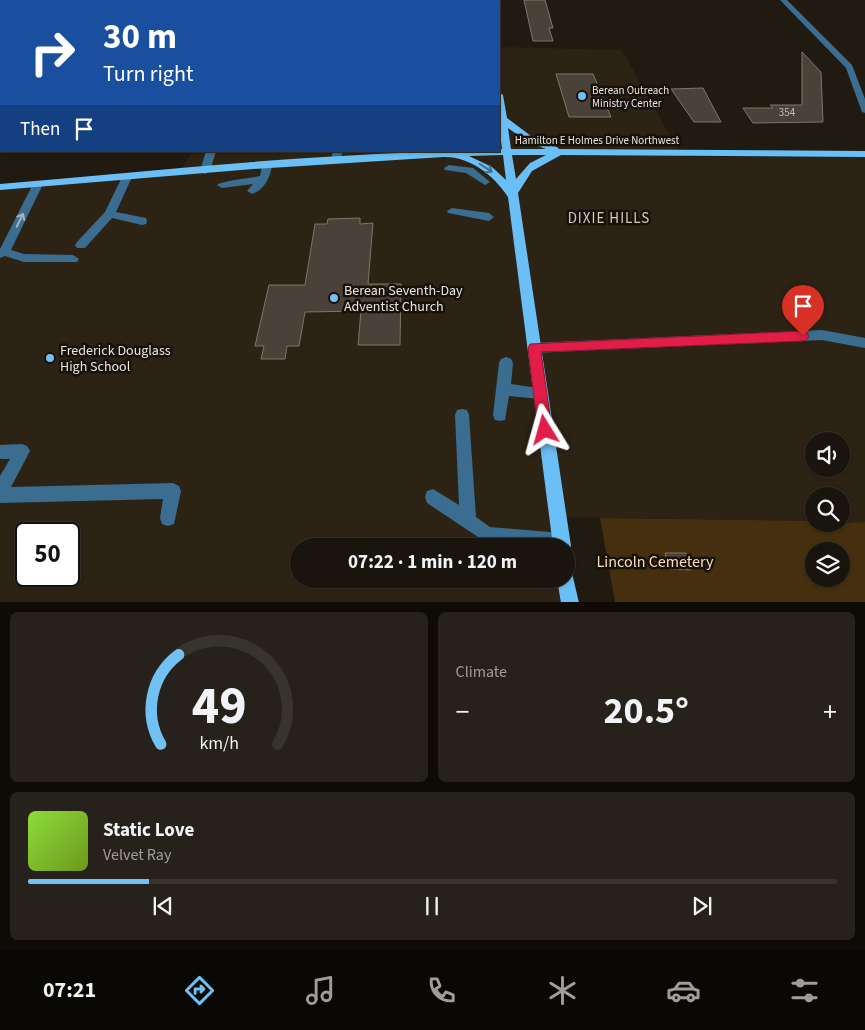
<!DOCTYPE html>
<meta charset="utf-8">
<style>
:root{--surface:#19140d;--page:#26211b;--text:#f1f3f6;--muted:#9f9e9d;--line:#37332e;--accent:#72c1f5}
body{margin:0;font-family:"Source Sans 3",sans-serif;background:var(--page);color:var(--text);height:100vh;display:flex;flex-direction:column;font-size:19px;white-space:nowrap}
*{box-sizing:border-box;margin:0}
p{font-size:16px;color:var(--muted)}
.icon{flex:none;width:28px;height:28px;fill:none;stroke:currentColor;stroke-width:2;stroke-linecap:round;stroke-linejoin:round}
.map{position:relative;height:602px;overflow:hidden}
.details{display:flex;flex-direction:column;gap:10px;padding:10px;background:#0e0b07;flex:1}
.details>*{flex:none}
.banner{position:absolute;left:0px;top:0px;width:500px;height:152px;box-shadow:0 1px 4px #0004,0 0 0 1px var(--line);background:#1a4fa0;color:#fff;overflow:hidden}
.controls{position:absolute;left:805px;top:432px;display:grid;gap:10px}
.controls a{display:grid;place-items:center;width:45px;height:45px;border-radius:50%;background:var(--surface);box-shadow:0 1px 4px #0004,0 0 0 1px var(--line);font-size:25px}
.speed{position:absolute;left:15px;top:522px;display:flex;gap:10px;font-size:25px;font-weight:700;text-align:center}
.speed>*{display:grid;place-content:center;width:65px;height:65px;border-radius:50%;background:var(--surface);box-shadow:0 1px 4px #0004,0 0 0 1px var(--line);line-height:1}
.speed .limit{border:2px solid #111;border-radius:8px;background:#fff;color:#111}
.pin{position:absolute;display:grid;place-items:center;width:42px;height:42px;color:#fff;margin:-51px -21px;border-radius:50% 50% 50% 0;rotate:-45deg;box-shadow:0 0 5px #0007}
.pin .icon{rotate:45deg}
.me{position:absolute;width:55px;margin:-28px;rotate:352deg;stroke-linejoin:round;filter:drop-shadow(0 0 4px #0008)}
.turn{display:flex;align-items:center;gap:18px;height:105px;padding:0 20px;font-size:22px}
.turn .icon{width:65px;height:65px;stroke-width:2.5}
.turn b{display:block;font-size:35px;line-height:42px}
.then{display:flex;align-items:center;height:48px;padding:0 20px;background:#0003;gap:10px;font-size:19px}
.big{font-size:38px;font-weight:700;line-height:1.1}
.details .card{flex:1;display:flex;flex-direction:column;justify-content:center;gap:8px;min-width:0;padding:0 18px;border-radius:8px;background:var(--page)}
.details .dial{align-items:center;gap:0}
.dial svg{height:130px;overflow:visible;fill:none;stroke:var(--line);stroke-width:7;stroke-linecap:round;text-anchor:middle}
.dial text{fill:var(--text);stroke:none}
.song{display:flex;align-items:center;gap:15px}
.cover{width:60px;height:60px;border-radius:8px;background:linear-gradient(135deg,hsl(90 70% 55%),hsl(80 70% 35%))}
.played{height:5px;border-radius:2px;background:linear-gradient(90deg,var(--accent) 15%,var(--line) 15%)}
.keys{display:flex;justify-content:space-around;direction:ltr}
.heat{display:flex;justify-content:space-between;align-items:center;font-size:28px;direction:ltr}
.details .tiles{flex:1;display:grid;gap:10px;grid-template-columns:1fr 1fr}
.card:last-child{grid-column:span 2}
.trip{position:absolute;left:290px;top:538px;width:285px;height:50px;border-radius:25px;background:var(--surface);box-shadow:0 1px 4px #0004,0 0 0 1px var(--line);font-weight:700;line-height:50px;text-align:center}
.menu{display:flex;height:80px;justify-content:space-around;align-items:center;background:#0a0805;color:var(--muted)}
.menu .icon{width:35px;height:35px}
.menu .current{color:var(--accent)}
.menu b{font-size:22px;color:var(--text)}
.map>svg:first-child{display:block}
.built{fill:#2d2315;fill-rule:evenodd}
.green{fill:#452f0f;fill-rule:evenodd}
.building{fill:#4a4239;stroke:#7e756b}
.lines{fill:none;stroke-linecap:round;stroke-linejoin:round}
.minor{fill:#3a6d8f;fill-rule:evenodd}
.major{fill:#6abff7;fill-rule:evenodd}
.oneway{stroke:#45718c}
.oneway2{stroke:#a4b5c0}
.route{fill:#e11d48;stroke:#92132f}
.poi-dot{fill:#72c1f5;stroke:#171109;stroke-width:2}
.labels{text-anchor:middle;stroke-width:5;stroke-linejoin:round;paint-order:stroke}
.far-poi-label{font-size:11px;fill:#eae5e0;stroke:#171109;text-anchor:start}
.number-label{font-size:11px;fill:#c2bcb6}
.far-street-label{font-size:11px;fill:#eae5e0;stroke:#171109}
.poi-label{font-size:14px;fill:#eae5e0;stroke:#171109;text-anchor:start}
.neighbourhood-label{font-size:15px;letter-spacing:1px;fill:#d4cbbf;stroke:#171109}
.near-park-label{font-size:16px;fill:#fbdebb;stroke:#171109}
</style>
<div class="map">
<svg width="865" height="603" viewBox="0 0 865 603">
<rect width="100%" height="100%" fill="#211a11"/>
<path class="built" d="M 499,47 L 622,50 L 682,157 L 865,157 L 865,522 L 841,522 L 841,496 L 814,496 L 814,521 L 550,517 L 553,546 L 299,546 L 299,579 L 557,579 L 560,602 L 0,603 L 0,184 L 182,168 L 193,151 L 499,151 ZM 814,441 L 841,441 L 841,469 L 814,469 ZM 26,534 L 69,534 L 69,576 L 26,576 Z"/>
<path class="green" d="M 600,518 L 814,521 L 814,524 L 865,522 L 865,602 L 615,602 ZM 814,551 L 841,551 L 841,579 L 814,579 Z"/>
<g class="building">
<path d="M 524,0 L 545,0 L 553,28 L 549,28 L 553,41 L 533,41 Z"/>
<path d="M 802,52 L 821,72 L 823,122 L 753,123 L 743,108 L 773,108 L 770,105 L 802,105 Z"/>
<path d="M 556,74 L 593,74 L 611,117 L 569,117 Z"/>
<path d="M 703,88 L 721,122 L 694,122 L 671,89 Z"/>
<path d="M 360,218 L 360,224 L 373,223 L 368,284 L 401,284 L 400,345 L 358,345 L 361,311 L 305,312 L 299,346 L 287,346 L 285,359 L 261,359 L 264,346 L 255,346 L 269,285 L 305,285 L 315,224 L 327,224 L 328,219 Z"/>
<path d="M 665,553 L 686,553 L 691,570 L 670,569 Z"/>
</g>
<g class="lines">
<g class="minor">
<rect x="419" y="0" width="6" height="1"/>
<path d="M 780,0 L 787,0 L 852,65 L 865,99 L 865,113 L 862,112 L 846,68 Z"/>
<path d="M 0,144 L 3,151 L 0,152 Z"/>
<path d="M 206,151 L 216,151 L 210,171 L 205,174 L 200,171 Z"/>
<path d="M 333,151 L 343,151 L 339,162 L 333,162 L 331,160 Z"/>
<path d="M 267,163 L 272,166 C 270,178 264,190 252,194 L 247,191 L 253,184 L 222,188 L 217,185 C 221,181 251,178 260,176 L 262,166 Z"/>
<path d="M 449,165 L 473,168 L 490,182 L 485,185 L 466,173 L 445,170 L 444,168 Z"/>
<path d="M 127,174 L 132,177 L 116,212 L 146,218 L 147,221 L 146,224 L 142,225 L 112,218 L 85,248 L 77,248 L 75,245 L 77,242 L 105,212 L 122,177 Z"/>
<path d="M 38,181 L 43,184 L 11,250 L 24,254 L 73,255 L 79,259 L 77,262 L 24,262 L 5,256 L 0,258 L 0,249 L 33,184 Z"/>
<path d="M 452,208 L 489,213 L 494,217 L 489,221 L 448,213 L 447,211 Z"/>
<path d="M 822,330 L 865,338 L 865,348 L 822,340 L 534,353 L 529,352 L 527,348 L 529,344 L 534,343 Z"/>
<path d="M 506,357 L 511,359 L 513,363 L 511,384 L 545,389 L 547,393 L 545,397 L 540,399 L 509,396 L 505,420 L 500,421 L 495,420 L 493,415 L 499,363 L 501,359 Z"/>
<path d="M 462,409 L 467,410 L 469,415 L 476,517 L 490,527 L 561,533 L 567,536 L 570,542 L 567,548 L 566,546 L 516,546 L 487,543 L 427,503 L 425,497 L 427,491 L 433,489 L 459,505 L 455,415 L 457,410 Z"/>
<path d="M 22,444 L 27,446 L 30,451 L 11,487 L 173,483 L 179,486 L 181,491 L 174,524 L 168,526 L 162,524 L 160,518 L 163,499 L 0,503 L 0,476 L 10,459 L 0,459 L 0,445 Z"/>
</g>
<g class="major">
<rect x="483" y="0" width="7" height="1"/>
<path d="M 499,92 L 503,95 L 507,118 L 535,139 L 557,147 L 559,149 L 865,151 L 865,157 L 561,155 L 532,171 L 518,193 L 571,546 L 566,553 L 566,546 L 553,546 L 508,197 C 494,175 469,156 443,157 L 253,169 L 0,190 L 0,184 C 166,170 332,151 499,151 L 499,149 L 502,149 L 499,126 ZM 508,128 L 529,143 L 546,149 L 511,149 ZM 503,155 L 506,180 L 492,167 L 469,156 ZM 512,155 L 546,155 L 530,163 L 516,179 Z"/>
<path d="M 566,570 L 572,573 L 579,603 L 561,603 L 557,579 L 566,579 Z"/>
</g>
</g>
<defs><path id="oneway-shaft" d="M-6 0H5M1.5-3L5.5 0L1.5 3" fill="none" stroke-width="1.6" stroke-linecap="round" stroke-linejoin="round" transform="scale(1.25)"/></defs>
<use class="oneway" href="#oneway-shaft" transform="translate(486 168) rotate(33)"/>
<use class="oneway2" href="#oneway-shaft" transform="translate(20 220) rotate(-64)"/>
<path class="route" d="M 803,331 L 807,333 L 809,336 L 807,339 L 803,341 L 541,352 L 552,430 L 550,434 L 545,436 L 540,434 L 538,430 L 528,348 L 530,344 Z"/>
<g class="poi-dot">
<circle cx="582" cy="96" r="5"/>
<circle cx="334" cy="298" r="5"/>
<circle cx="50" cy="358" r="5"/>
</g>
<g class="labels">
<g class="far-poi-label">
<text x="592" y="94">Berean Outreach<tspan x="592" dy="13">Ministry Center</tspan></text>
</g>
<g class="number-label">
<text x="787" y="116">354</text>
</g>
<g class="far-street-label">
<text x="597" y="144">Hamilton E Holmes Drive Northwest</text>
</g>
<g class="poi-label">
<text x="344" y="295">Berean Seventh-Day<tspan x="344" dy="16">Adventist Church</tspan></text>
<text x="60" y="355">Frederick Douglass<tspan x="60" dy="16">High School</tspan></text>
</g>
<g class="neighbourhood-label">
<text x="609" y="223">DIXIE HILLS</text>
</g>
<g class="near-park-label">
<text x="655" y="567">Lincoln Cemetery</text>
</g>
</g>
</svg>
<div class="controls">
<a><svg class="icon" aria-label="sound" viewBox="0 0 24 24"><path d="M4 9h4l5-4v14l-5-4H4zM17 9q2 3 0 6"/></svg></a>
<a><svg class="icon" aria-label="search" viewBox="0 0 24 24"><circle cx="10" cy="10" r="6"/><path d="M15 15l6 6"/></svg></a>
<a><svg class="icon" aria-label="layers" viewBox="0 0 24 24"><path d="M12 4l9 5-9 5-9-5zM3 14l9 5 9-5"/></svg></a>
</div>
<div class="speed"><div class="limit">50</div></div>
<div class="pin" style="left:803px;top:336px;background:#d93025"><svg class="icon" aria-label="arrive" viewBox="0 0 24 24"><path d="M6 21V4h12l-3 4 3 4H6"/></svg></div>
<svg class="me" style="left:545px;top:430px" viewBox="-20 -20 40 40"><path d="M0-17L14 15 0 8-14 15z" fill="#e11d48" stroke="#fff" stroke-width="4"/></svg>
<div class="trip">07:22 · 1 min · 120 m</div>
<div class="banner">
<div class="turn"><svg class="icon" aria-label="right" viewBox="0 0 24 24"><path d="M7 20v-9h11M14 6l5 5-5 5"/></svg><div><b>30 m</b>Turn right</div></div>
<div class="then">Then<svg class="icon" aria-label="arrive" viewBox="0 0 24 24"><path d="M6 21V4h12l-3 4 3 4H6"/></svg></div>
</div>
</div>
<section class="details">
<div class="tiles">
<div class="card dial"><svg viewBox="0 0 100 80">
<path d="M14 69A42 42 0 1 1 86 69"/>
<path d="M14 69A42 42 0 0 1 25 14" stroke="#72c1f5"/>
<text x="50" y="56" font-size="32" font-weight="700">49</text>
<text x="50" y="72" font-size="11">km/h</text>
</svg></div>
<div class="card"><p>Climate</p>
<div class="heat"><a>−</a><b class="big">20.5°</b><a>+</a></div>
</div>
<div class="card">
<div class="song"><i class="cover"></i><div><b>Static Love</b><p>Velvet Ray</p></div></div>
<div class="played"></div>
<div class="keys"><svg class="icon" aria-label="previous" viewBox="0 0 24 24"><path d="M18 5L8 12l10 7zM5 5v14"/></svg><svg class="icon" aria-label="pause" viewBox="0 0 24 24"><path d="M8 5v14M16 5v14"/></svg><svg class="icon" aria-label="next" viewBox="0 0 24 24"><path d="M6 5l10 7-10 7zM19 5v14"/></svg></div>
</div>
</div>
</section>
<nav class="menu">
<b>07:21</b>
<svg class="icon current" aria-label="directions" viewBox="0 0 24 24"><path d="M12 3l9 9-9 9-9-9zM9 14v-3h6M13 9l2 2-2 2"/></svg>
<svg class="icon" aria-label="music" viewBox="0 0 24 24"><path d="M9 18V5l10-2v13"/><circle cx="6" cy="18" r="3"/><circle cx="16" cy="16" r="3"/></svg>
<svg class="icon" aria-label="phone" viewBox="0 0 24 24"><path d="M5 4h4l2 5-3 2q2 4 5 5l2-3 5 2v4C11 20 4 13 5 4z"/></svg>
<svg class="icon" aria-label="climate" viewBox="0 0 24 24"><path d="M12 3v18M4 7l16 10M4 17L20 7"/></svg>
<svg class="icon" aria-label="car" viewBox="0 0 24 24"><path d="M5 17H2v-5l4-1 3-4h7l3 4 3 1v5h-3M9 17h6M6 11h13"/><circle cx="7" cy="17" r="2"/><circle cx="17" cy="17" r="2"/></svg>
<svg class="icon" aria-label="filters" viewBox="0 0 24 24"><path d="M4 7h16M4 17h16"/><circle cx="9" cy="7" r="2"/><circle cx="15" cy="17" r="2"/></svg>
</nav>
